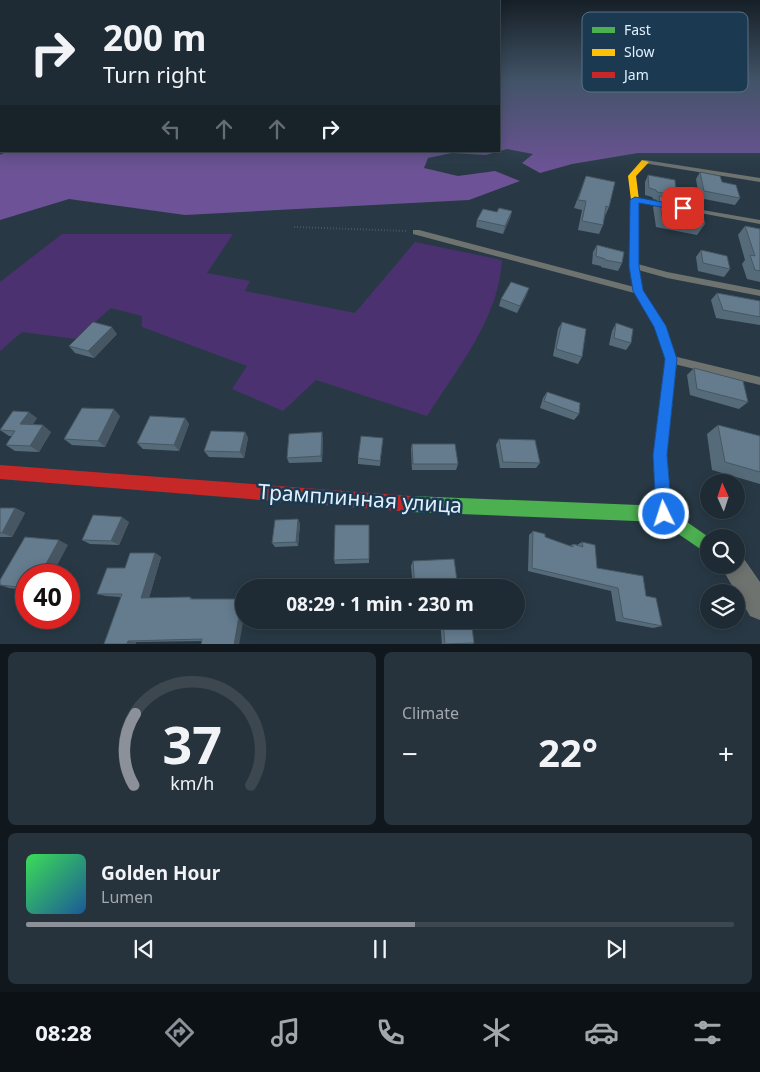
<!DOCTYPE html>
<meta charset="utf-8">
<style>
:root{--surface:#1e2b34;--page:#26333c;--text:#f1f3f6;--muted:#a1a7ac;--line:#3c474f;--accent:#8c9099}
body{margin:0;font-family:"Noto Sans",sans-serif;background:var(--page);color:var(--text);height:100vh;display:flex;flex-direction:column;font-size:19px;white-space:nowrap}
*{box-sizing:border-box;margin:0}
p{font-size:16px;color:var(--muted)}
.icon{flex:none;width:28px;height:28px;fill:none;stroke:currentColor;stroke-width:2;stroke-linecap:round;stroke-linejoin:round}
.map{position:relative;height:644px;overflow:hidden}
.sheet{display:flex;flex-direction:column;gap:8px;padding:8px;background:#10181d;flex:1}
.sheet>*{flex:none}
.guide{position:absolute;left:0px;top:0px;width:500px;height:152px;box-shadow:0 2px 12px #0003,0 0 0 1px var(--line);background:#1e2b34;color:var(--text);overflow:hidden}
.needle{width:32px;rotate:357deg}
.controls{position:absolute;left:700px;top:474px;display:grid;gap:10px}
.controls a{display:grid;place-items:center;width:45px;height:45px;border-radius:50%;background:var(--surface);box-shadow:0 2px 12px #0003,0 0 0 1px var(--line);font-size:25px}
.speed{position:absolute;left:15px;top:564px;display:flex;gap:10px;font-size:25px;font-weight:700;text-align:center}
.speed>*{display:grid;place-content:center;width:65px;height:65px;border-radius:50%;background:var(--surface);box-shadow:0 2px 12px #0003,0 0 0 1px var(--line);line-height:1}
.speed .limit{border:8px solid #d22;background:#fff;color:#111}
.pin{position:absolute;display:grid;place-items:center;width:42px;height:42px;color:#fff;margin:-21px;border-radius:10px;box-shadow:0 2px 8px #0006}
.me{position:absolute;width:55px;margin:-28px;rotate:356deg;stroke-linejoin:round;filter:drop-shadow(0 0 4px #0008)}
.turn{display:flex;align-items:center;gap:18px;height:105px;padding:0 20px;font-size:22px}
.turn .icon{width:65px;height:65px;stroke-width:2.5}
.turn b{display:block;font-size:35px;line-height:42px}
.lanes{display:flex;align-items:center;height:48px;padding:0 20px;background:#0003;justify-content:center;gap:25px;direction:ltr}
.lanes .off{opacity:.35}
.big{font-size:38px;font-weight:700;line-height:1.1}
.sheet .widget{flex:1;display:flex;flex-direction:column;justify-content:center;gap:8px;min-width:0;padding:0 18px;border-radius:8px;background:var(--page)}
.sheet .dial{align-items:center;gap:0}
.dial svg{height:130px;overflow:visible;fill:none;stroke:var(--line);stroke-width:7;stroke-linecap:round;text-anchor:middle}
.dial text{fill:var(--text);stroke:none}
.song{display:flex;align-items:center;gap:15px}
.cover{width:60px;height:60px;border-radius:8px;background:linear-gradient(135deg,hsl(130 70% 55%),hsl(210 70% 35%))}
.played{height:5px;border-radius:2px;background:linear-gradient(90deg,var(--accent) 55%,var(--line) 55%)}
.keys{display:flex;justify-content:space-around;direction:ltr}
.heat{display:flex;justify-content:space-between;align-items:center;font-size:28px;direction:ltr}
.sheet .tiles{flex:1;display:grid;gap:8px;grid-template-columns:1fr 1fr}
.widget:last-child{grid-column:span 2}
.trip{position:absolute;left:235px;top:579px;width:290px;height:50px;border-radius:25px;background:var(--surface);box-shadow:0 2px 12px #0003,0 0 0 1px var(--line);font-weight:700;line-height:50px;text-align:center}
.dock{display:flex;height:80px;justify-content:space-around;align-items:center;background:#0c1115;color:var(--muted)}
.dock .icon{width:35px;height:35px}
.dock .active{color:var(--accent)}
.dock b{font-size:22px;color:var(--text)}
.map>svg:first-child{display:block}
.green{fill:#4c3170}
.forest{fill:#6e5297}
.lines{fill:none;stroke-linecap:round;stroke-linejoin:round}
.path{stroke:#6b7273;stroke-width:2;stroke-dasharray:0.5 2.5;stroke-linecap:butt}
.lane{fill:#6f7370;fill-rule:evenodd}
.street{fill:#6f7370;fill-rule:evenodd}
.fast{fill:#4caf50;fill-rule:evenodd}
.slow{fill:#ffc107;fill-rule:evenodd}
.jam{fill:#c62828;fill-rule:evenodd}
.wall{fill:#566b7a}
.shaded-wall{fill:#465763}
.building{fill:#647c8e;stroke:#465763}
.route{fill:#1a73e8;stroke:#114b97}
.labels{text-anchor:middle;stroke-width:5;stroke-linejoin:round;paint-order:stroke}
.near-street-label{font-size:21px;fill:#e2f0fc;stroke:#1b3a52}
.key{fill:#1b3a52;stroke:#577185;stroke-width:1}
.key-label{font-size:14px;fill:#e2f0fc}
</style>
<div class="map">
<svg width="760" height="645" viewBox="0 0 760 645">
<rect width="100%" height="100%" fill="#283945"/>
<path class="green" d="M 62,234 L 233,234 L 207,273 L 250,281 L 245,291 L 355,313 L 415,242 L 502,260 C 499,318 457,369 427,416 L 316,380 L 283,411 L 232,389 L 247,366 L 142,327 L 142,316 L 111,308 L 76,339 L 22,332 L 0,351 L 0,282 Z"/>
<path class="forest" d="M 499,82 L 760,82 L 760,153 L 638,153 L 572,164 L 540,173 L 522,163 L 533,154 L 507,149 L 486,155 L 452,153 L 428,158 L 424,168 L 458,176 L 495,171 L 520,181 L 469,200 L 185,215 L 69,199 L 0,220 L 0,155 L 8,151 L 499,151 Z"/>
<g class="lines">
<path class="path" d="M 294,227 L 407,231"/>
<g class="lane">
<path d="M 645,160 L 760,178 L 760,182 L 643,163 L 643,161 Z"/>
<path d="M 635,198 L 666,203 L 669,205 L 666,207 L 633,201 L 633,199 Z"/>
<path d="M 691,208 L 760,220 L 760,224 L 689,211 L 689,209 Z"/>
<path d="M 413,230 L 419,230 L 638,288 L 642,291 L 638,294 L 413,234 Z"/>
<path d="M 634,263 L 667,272 L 760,290 L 760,296 L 667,278 L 631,268 L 630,266 Z"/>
<path d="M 673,356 L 760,377 L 760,385 L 670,363 L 668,360 L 670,357 Z"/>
</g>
<path class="street" d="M 736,553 L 742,556 L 760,582 L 760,620 L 750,616 L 720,565 L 736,565 Z"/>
<path class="fast" d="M 411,496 L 664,506 L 710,538 L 709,555 L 661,522 L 411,512 L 406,509 L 403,504 L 406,499 Z"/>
<path class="slow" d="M 642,160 L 649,162 L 636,176 L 639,200 L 639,266 L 643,291 L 666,326 L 677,359 L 667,455 L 672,514 L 670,520 L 664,522 L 658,520 L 656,514 L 653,455 L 665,359 L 655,327 L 633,291 L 629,266 L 631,200 L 628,176 Z"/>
<path class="jam" d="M 0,465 L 411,496 L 416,499 L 419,504 L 416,509 L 411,512 L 0,479 Z"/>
</g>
<g class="wall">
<path d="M 700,172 L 722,182 L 740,198 L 735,205 L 699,198 L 696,179 Z"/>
<path d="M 648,175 L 676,195 L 675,199 L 680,205 L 705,224 L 697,235 L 656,227 L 653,207 L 657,200 L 653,199 L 652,197 L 645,195 L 645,182 Z"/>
<path d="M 586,176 L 609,207 L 605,216 L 603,225 L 599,234 L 578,230 L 582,210 L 574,208 Z"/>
<path d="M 512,211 L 510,218 L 503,234 L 476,227 L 477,220 L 497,212 Z"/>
<path d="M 745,226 L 760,229 L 760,282 L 747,279 L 742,264 L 745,260 L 738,235 Z"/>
<path d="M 597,245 L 622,263 L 618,271 L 601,267 L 601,266 L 592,264 L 593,252 Z"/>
<path d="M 701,250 L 730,269 L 724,277 L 698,271 L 696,257 Z"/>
<path d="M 529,288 L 526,296 L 517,313 L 499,306 L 501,299 Z"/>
<path d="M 717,293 L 760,301 L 760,325 L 716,318 L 711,300 Z"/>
<path d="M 562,322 L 582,357 L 578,364 L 553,356 L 558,329 Z"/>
<path d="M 616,323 L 631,343 L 626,350 L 609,345 L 612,331 Z"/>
<path d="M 117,334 L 94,358 L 75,353 L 69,346 Z"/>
<path d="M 694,368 L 748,402 L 739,409 L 690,395 L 687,375 Z"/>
<path d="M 547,392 L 579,414 L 574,420 L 540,408 L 543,398 Z"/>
<path d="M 120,416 L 105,447 L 72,445 L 64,439 Z"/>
<path d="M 37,418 L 32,425 L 51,432 L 39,452 L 15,451 L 6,445 L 12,436 L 9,436 L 0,430 Z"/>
<path d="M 185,418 L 189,424 L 179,451 L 143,449 L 137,443 Z"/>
<path d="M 718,425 L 760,436 L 760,484 L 712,470 L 707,434 Z"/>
<path d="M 245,432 L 248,438 L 244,458 L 209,457 L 204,451 Z"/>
<path d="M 323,438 L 322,462 L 289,463 L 287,458 Z"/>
<path d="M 383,438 L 380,466 L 358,464 L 358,458 Z"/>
<path d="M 499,439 L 540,463 L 536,468 L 500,468 L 496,445 Z"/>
<path d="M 412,444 L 458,464 L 456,470 L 412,470 L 411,449 Z"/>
<path d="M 0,508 L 15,508 L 25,513 L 12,537 L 0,537 Z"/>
<path d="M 298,519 L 300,524 L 298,546 L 275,547 L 272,543 Z"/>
<path d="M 129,522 L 119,545 L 90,544 L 82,540 Z"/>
<path d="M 369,529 L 369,563 L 335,564 L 334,560 Z"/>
<path d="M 533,531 L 545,537 L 570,546 L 573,544 L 577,545 L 582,542 L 597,568 L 646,596 L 662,626 L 653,628 L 616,621 L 611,591 L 528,571 L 529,535 Z"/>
<path d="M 68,545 L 26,575 L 26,590 L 9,588 L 0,585 L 0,580 Z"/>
<path d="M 155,553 L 161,557 L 149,598 L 190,597 L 193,599 L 242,599 L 202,641 L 136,642 L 136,645 L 110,645 L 104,644 L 121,597 L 106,596 L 97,594 L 125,568 Z"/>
<path d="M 413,561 L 458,588 L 413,588 L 411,566 Z"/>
<path d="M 440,620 L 471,620 L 474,643 L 471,645 L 442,645 Z"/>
</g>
<g class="shaded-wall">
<path d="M 512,211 L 510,218 L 503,234 L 505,226 Z"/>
<path d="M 529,288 L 526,296 L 517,313 L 520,306 Z"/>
<path d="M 112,327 L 117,334 L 94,358 L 88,351 Z"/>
<path d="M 114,409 L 120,416 L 105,447 L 98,441 Z"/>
<path d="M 29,412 L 37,418 L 29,431 L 20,424 Z"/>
<path d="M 185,418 L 189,424 L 179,451 L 174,445 Z"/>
<path d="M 43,425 L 51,432 L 39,452 L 30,446 Z"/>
<path d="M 245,432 L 248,438 L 244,458 L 240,452 Z"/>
<path d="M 322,432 L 323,438 L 322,462 L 321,456 Z"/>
<path d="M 15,508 L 25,513 L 12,537 L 2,533 Z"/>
<path d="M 122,517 L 129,522 L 119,545 L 111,541 Z"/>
<path d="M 298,519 L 300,524 L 298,546 L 296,542 Z"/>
<path d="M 59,540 L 68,545 L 52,575 L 40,575 Z"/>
<path d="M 155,553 L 161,557 L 148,601 L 141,598 Z"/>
<path d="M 242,599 L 244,600 L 244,617 L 239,645 L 234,645 Z"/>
<path d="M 128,641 L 136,642 L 136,645 L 127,644 Z"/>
</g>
<g class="building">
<path d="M 700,172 L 720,176 L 722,182 L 736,185 L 740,198 L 704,191 Z"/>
<path d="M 648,175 L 675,180 L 676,195 L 657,192 L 656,190 L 649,188 Z"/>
<path d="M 586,176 L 615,182 L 609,207 L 606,206 L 603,225 L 582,221 L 586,201 L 578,200 Z"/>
<path d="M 659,196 L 679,199 L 680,205 L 701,209 L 705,224 L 662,217 Z"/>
<path d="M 499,208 L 512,211 L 505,226 L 477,220 L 483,209 L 497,212 Z"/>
<path d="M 745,226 L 760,229 L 760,271 L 755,270 L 750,255 L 755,256 Z"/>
<path d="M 597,245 L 624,252 L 622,263 L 605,260 L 605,259 L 596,256 Z"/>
<path d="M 701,250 L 727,256 L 730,269 L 703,263 Z"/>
<path d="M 511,282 L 529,288 L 520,306 L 501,299 Z"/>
<path d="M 717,293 L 760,301 L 760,317 L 723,310 Z"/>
<path d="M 93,322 L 112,327 L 88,351 L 69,346 Z"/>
<path d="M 562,322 L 586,329 L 582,357 L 556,349 Z"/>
<path d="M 616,323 L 633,329 L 631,343 L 614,338 Z"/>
<path d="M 694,368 L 743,381 L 748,402 L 697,389 Z"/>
<path d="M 547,392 L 580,403 L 579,414 L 544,401 Z"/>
<path d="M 82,408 L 114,409 L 98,441 L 64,439 Z"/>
<path d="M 13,411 L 29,412 L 20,424 L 43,425 L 30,446 L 6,445 L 15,431 L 0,430 Z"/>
<path d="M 150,416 L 185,418 L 174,445 L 137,443 Z"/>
<path d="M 718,425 L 760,436 L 760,472 L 725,462 Z"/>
<path d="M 211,431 L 245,432 L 240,452 L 204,451 Z"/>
<path d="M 322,432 L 321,456 L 287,458 L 289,434 Z"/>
<path d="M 361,436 L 383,438 L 380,461 L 358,458 Z"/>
<path d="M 499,439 L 535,440 L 540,463 L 503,462 Z"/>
<path d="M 412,444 L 455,444 L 458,464 L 413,464 Z"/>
<path d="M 0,508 L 15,508 L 2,533 L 0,533 Z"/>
<path d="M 93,515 L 122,517 L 111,541 L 82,540 Z"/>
<path d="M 298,519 L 296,542 L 272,543 L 275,520 Z"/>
<path d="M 335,525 L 369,525 L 369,559 L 334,560 Z"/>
<path d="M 533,531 L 545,534 L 545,537 L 573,547 L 573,544 L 583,547 L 582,542 L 595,545 L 597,568 L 643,576 L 646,596 L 656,598 L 662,626 L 623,618 L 618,588 L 532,568 Z"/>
<path d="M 25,537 L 59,540 L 40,575 L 26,575 L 26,588 L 0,585 L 0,580 Z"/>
<path d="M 130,553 L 155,553 L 141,598 L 190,597 L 190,599 L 242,599 L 234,645 L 201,645 L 202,639 L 128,641 L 127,644 L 104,644 L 122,594 L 97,594 L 107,568 L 125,568 Z"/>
<path d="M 454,559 L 458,588 L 415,588 L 413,561 Z"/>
<path d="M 298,580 L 335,584 L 334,588 L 297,588 Z"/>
<path d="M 443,620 L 471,620 L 474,643 L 445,644 Z"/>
</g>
<linearGradient id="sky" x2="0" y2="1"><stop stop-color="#161f26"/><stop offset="0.47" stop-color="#425468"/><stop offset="1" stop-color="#425468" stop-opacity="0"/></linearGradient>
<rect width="760" height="173" fill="url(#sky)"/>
<path class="route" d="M 635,197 L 683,206 L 688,208 L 683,211 L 639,203 L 639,266 L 643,290 L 666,326 L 677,359 L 667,455 L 672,514 L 670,519 L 664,522 L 658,519 L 656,514 L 653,455 L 665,359 L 654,327 L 633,291 L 629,266 L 630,200 Z"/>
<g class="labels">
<g class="near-street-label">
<text transform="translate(360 499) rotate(4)" y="7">Трамплинная улица</text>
</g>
</g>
<rect x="582" y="12" width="166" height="80" rx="8" class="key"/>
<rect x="592" y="27" width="23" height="6" fill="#4caf50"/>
<rect x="592" y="49" width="23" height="7" fill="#ffc107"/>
<rect x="592" y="72" width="23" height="6" fill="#c62828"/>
<g class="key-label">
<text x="624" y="35">Fast</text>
<text x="624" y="57">Slow</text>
<text x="624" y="80">Jam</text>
</g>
</svg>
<div class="controls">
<a><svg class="needle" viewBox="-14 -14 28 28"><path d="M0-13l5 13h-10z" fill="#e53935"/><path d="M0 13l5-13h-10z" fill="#a1a7ac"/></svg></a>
<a><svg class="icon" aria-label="search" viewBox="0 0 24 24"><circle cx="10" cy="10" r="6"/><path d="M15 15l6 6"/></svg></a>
<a><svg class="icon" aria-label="layers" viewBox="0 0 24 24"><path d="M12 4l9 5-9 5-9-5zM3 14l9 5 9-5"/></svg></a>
</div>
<div class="speed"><div class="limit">40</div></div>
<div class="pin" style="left:683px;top:208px;background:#d93025"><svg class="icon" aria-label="arrive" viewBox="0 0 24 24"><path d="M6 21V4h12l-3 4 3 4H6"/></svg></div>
<svg class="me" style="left:664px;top:514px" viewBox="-20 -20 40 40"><circle r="17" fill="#1a73e8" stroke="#fff" stroke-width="3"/><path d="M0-11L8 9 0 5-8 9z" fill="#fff"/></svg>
<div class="trip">08:29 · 1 min · 230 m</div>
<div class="guide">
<div class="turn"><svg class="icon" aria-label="right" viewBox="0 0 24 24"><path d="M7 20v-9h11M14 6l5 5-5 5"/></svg><div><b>200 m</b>Turn right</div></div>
<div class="lanes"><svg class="icon off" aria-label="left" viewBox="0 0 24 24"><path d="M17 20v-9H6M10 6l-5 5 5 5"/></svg><svg class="icon off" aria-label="ahead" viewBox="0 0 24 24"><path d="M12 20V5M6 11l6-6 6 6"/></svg><svg class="icon off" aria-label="ahead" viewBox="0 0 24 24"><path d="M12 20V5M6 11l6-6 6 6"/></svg><svg class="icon" aria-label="right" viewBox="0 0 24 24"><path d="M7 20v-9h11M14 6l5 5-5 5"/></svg></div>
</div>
</div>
<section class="sheet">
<div class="tiles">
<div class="widget dial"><svg viewBox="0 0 100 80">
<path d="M14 69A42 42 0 1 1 86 69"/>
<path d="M14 69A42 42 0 0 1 15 25" stroke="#8c9099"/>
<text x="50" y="56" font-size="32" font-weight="700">37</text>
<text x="50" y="72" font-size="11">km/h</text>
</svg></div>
<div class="widget"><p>Climate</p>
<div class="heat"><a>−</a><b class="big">22°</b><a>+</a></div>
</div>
<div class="widget">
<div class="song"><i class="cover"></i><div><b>Golden Hour</b><p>Lumen</p></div></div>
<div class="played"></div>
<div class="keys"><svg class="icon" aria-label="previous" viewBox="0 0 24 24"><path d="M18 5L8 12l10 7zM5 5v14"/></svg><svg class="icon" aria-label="pause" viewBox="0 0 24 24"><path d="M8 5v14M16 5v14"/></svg><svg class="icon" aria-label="next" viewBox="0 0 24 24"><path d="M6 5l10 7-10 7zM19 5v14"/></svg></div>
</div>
</div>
</section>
<nav class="dock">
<b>08:28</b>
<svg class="icon active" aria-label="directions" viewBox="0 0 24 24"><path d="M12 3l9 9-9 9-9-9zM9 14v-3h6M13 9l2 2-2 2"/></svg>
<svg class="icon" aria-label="music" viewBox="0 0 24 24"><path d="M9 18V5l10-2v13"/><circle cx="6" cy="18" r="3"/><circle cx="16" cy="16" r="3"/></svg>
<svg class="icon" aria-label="phone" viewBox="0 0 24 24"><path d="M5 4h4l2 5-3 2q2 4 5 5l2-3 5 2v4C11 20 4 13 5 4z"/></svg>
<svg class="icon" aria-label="climate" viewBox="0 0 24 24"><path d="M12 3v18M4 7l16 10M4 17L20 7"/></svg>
<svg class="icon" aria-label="car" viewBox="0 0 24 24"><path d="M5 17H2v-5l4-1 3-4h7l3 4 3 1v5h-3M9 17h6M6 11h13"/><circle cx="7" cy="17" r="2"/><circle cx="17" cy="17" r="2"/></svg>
<svg class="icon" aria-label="filters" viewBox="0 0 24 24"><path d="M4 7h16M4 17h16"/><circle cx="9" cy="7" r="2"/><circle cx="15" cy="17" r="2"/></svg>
</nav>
